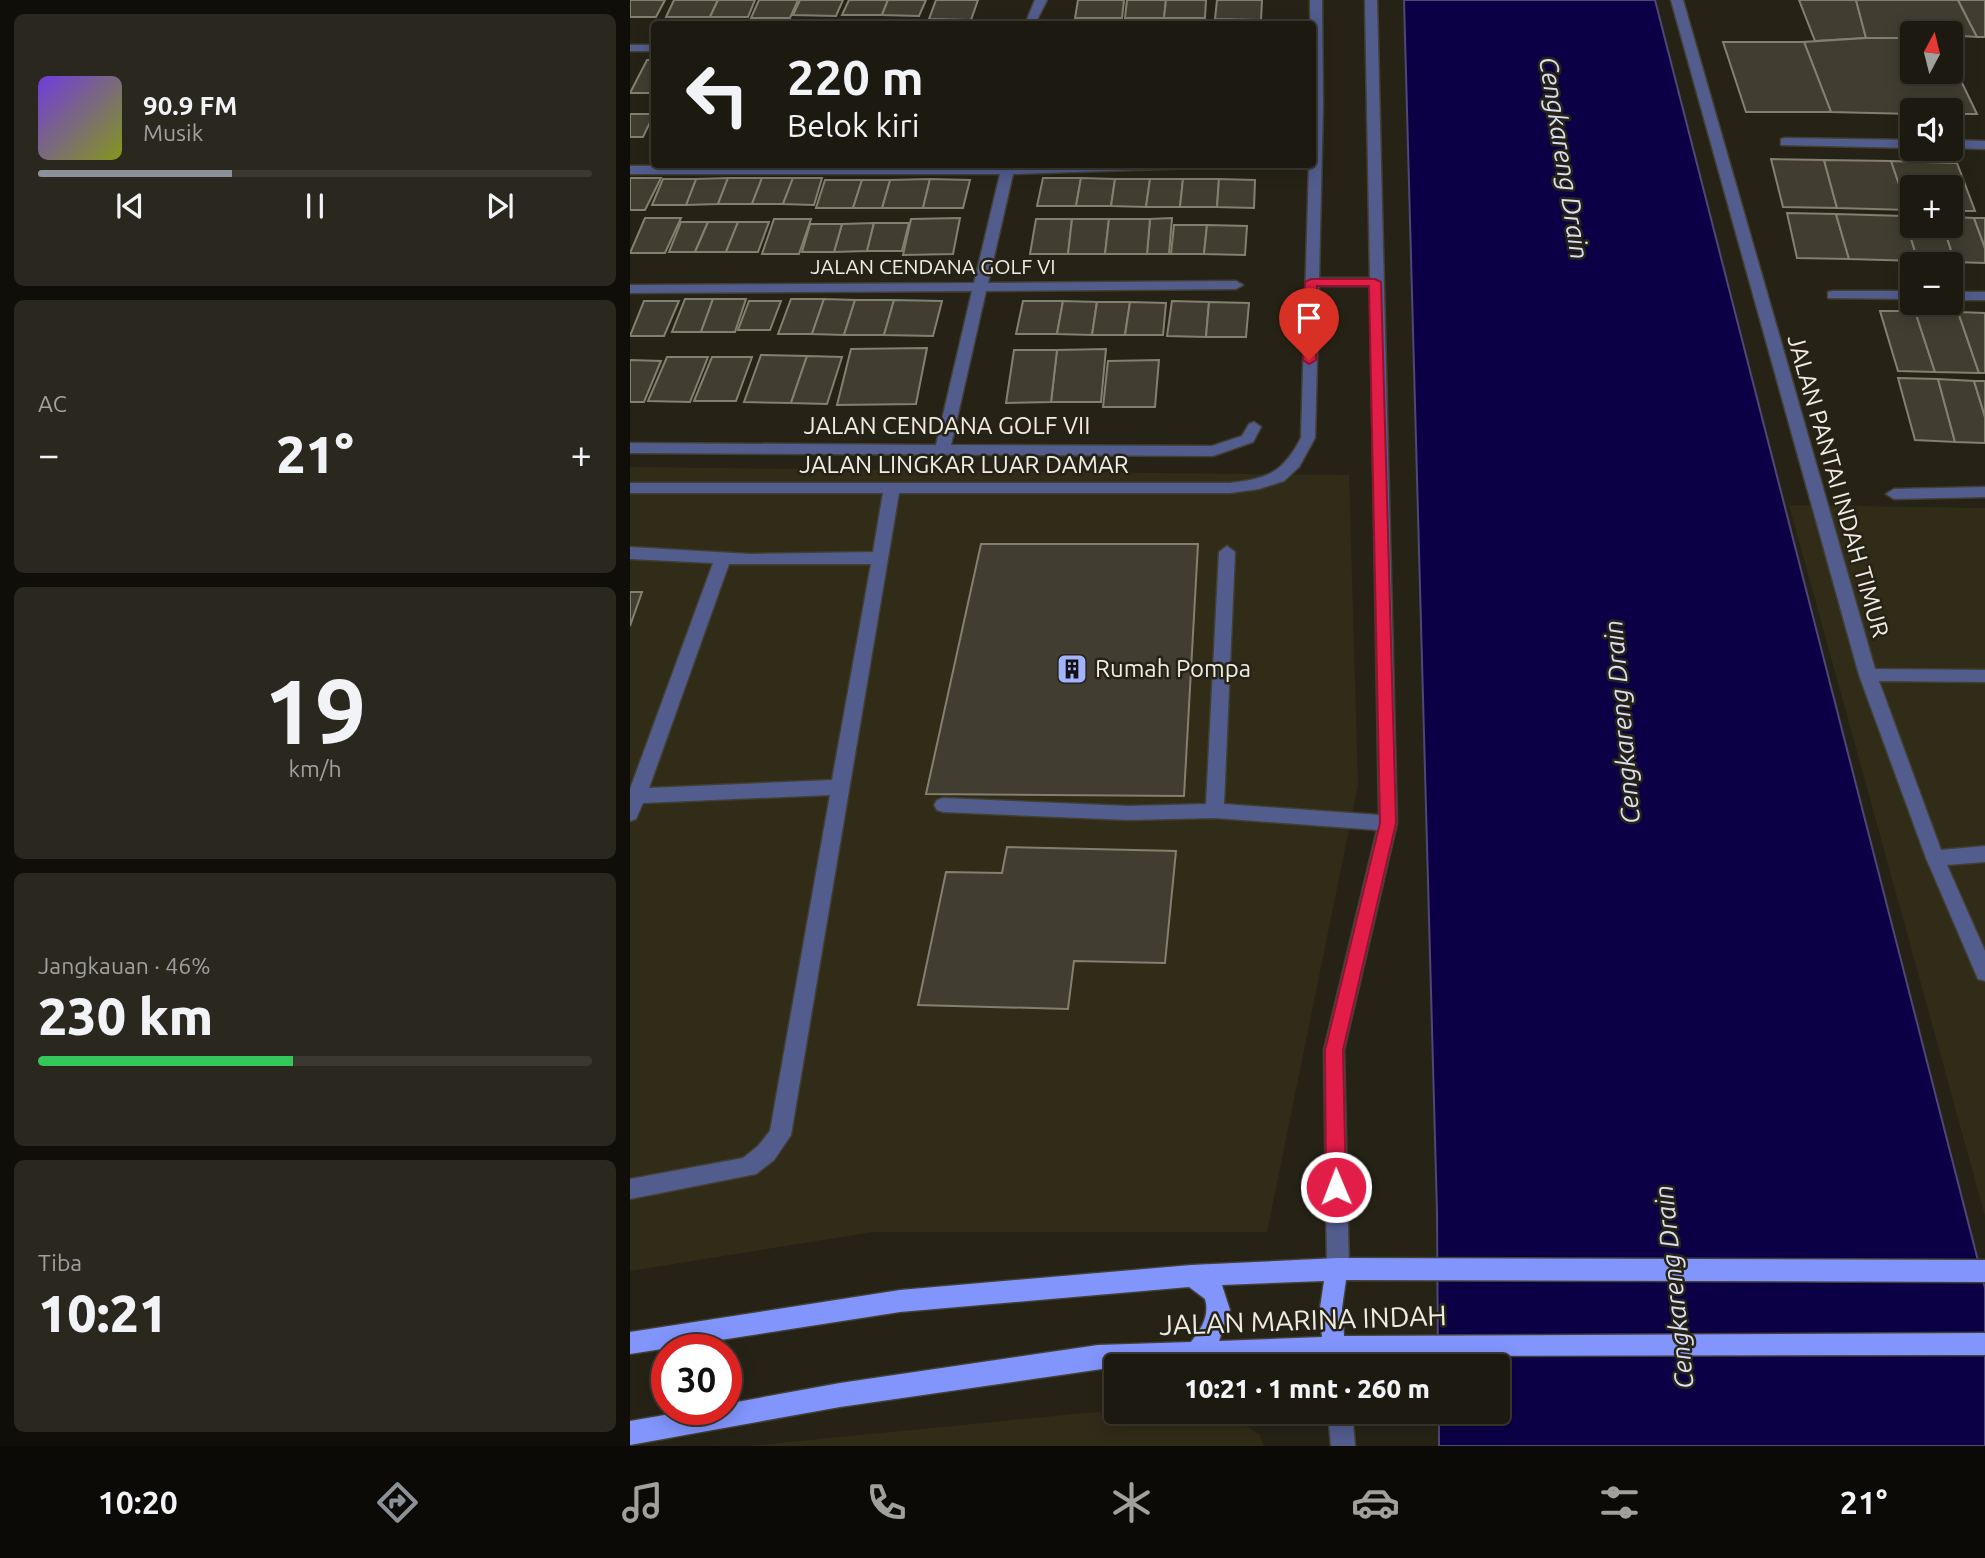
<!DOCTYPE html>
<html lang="id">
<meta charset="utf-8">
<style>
:root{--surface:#1c1a10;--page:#29271e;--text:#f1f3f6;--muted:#a0a19f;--line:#3a3830;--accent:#8c9099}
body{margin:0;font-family:Ubuntu,sans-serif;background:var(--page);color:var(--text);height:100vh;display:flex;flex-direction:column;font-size:26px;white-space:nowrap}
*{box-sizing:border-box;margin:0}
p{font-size:23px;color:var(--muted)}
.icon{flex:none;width:38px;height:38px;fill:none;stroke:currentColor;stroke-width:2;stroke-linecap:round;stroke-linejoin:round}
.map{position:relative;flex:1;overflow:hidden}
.side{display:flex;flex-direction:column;gap:14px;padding:14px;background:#0f0e09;width:630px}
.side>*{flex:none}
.guide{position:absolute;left:21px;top:21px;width:665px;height:147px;border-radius:7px;box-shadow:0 4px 18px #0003,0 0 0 2px var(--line);background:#1c1a10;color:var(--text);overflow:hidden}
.needle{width:46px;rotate:7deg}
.controls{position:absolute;left:1270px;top:21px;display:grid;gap:14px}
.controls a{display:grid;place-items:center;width:63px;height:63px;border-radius:7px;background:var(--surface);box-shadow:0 4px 18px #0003,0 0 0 2px var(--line);font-size:35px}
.speed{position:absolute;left:21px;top:1334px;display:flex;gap:14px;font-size:35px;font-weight:700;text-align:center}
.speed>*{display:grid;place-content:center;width:91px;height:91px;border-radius:50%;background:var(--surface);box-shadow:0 4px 18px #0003,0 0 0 2px var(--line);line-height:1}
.speed .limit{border:10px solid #d22;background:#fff;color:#111}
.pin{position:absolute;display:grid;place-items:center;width:60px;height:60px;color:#fff;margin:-72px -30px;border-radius:50% 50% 50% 0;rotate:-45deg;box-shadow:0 0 7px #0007}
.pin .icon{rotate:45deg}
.me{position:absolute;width:77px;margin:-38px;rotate:359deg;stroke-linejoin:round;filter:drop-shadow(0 0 5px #0008)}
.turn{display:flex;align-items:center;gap:24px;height:147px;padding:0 21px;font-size:32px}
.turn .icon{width:91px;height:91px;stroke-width:2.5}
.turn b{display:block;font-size:49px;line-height:60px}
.big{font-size:52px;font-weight:800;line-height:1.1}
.side .card{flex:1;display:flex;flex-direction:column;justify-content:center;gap:10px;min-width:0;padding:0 24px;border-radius:10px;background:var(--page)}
.side .dial{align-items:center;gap:0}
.dial b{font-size:91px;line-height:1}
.song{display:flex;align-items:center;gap:21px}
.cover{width:84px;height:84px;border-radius:10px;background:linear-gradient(135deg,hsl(260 70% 55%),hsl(70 70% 35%))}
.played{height:7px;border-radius:4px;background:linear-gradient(90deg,var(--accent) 35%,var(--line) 35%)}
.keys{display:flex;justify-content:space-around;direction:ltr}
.heat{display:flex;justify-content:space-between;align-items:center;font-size:38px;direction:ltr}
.charge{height:10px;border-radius:5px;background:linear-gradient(90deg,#34c759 46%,var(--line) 0)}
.trip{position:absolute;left:474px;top:1354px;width:406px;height:70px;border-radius:7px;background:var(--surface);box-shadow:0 4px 18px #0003,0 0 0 2px var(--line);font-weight:800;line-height:70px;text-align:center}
.dock{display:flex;height:112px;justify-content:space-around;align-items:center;background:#0b0a06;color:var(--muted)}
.dock .icon{width:49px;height:49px}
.dock .selected{color:var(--accent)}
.dock b{font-size:32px;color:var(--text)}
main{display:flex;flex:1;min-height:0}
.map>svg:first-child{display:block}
.built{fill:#302c18}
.water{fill:#0b0046;stroke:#4f4775;stroke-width:2}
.building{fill:#413e31;stroke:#838070;stroke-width:2}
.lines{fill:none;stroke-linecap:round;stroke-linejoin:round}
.minor-casing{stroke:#423f33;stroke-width:3}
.major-casing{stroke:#423f33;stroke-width:3}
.minor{fill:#525d8e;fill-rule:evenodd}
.major{fill:#8295fc;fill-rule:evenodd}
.route{fill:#e11d48;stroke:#92132f;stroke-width:2}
.labels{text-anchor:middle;stroke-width:5;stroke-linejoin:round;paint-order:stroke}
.far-street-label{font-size:21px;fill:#eeece4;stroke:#262316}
.street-label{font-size:24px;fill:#eeece4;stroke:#262316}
.poi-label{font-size:24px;fill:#eeece4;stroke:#262316;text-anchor:start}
.water-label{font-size:26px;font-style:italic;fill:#d9def3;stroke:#262316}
.near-street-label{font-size:28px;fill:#eeece4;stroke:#262316}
</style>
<main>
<section class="side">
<div class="card">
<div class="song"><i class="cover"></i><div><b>90.9 FM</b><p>Musik</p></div></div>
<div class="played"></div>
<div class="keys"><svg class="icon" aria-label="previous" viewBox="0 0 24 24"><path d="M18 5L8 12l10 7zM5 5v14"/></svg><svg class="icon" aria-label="pause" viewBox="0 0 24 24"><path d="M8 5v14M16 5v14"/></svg><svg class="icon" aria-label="next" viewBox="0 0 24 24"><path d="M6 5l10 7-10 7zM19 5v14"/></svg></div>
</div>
<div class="card"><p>AC</p>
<div class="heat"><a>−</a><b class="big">21°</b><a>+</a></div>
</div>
<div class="card dial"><b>19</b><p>km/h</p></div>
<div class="card"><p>Jangkauan · 46%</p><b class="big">230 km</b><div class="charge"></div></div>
<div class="card"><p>Tiba</p><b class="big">10:21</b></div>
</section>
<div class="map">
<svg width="1355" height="1446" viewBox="0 0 1355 1446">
<rect width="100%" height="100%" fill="#262316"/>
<g class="built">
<path d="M 0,467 L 719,475 L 728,785 L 637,1232 L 243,1232 L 0,1271 Z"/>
<path d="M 1159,505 L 1355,508 L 1355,1216 Z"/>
<path d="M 486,1410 L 486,1412 L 594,1412 L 629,1434 L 634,1446 L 118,1446 Z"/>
</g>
<path class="water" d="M 774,0 L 1025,0 L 1355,1288 L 1355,1446 L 809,1446 L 809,1412 L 868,1412 L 868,1367 L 808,1367 L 807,1212 Z"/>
<g class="building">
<path d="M 0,0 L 35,0 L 26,17 L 0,17 Z"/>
<path d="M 44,0 L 88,0 L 80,17 L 36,17 Z"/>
<path d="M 88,0 L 125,0 L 118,17 L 80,17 Z"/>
<path d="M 129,0 L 168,0 L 160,18 L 121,18 Z"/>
<path d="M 170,0 L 213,0 L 206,16 L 163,15 Z"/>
<path d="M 219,0 L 258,0 L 252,15 L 212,15 Z"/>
<path d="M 258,0 L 296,0 L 289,16 L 252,15 Z"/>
<path d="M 306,0 L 348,0 L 341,20 L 299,19 Z"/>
<path d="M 448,0 L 494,0 L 492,18 L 445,18 Z"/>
<path d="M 497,0 L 536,0 L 534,18 L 495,18 Z"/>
<path d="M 536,0 L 576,0 L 575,18 L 534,18 Z"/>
<path d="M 587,0 L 632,0 L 631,20 L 585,19 Z"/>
<path d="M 1169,0 L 1226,0 L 1236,38 L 1185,41 Z"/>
<path d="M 1226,0 L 1328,0 L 1347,37 L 1283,33 L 1283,38 L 1236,38 Z"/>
<path d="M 1328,0 L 1355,0 L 1355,37 L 1347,37 Z"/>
<path d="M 1236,38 L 1283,38 L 1283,72 L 1321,72 L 1321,60 L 1347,114 L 1321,114 L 1321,110 L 1283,110 L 1283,114 L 1201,112 L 1174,42 Z"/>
<path d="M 1093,42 L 1174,42 L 1201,112 L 1116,112 Z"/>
<path d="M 17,60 L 24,60 L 24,93 L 0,93 Z"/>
<path d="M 0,114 L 24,114 L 13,137 L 0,137 Z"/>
<path d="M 1141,159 L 1194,160 L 1207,208 L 1153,207 Z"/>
<path d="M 1194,160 L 1261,161 L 1278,210 L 1207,208 Z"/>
<path d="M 1261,161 L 1327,163 L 1345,211 L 1321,211 L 1321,187 L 1283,187 L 1283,210 L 1278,210 Z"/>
<path d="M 0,178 L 31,178 L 15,210 L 0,210 Z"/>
<path d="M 98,178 L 88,204 L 56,205 L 66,179 Z"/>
<path d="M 98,178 L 132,178 L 122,204 L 88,204 Z"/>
<path d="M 132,178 L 163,178 L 153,204 L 122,204 Z"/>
<path d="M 163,178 L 192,178 L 184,205 L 153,204 Z"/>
<path d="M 413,178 L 451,178 L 446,206 L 407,206 Z"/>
<path d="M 451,178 L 485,179 L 481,206 L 446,206 Z"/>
<path d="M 33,179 L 66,179 L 56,205 L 22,205 Z"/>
<path d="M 300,179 L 293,208 L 252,208 L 260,180 Z"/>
<path d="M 300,179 L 340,180 L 333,208 L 293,208 Z"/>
<path d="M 485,179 L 520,179 L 516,207 L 481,206 Z"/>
<path d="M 520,179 L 553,179 L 550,207 L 516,207 Z"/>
<path d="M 553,179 L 589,179 L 587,207 L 550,207 Z"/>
<path d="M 589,179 L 625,180 L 624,208 L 587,207 Z"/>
<path d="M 195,180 L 232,180 L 223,208 L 186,208 Z"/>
<path d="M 232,180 L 260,180 L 252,208 L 223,208 Z"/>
<path d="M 1157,213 L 1206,214 L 1219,259 L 1167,258 Z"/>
<path d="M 1206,214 L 1274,216 L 1288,261 L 1219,259 Z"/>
<path d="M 1274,216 L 1283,216 L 1283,226 L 1313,226 L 1325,262 L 1288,261 Z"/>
<path d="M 1321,217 L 1344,218 L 1355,248 L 1355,263 L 1325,262 L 1313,226 L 1321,226 Z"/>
<path d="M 15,218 L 51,218 L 35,253 L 0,253 Z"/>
<path d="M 330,218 L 323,254 L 273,255 L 281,219 Z"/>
<path d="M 542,218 L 539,254 L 517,254 L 520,219 Z"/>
<path d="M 1344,218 L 1355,218 L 1355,248 Z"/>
<path d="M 144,219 L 181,219 L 169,254 L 132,254 Z"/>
<path d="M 406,219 L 442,219 L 438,254 L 400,254 Z"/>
<path d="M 442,219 L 479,219 L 475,254 L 438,254 Z"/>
<path d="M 479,219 L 520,219 L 517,254 L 475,254 Z"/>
<path d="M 51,222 L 78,222 L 65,252 L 39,252 Z"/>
<path d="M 78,222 L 108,222 L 96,252 L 65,252 Z"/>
<path d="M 108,222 L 139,222 L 128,252 L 96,252 Z"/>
<path d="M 244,223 L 237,251 L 204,252 L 212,224 Z"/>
<path d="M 244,223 L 279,223 L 272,251 L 237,251 Z"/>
<path d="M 180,224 L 212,224 L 204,252 L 172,252 Z"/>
<path d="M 544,225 L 577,225 L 574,254 L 541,254 Z"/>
<path d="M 577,225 L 617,226 L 615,255 L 574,254 Z"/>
<path d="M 55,299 L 83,299 L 71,332 L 42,332 Z"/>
<path d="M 83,299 L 116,299 L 105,332 L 71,332 Z"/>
<path d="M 161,299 L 194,299 L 182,334 L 148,334 Z"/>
<path d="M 194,299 L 225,300 L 214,335 L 182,334 Z"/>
<path d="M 225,300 L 264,300 L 254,335 L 214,335 Z"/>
<path d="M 264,300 L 312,301 L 303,336 L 254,335 Z"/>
<path d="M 14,301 L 49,301 L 34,336 L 0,336 Z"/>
<path d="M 119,301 L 151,301 L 140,330 L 108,330 Z"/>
<path d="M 393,301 L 433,301 L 427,334 L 386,334 Z"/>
<path d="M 433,301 L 467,302 L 462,335 L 427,334 Z"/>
<path d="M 542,301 L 579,302 L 576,337 L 537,336 Z"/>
<path d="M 467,302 L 500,302 L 495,335 L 462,335 Z"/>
<path d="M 500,302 L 536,303 L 533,335 L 495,335 Z"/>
<path d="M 579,302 L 619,303 L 616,337 L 576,337 Z"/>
<path d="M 1250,311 L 1285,311 L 1305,372 L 1268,371 Z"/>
<path d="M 1285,311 L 1328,312 L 1349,373 L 1305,372 Z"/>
<path d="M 1328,312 L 1355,313 L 1355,373 L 1349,373 Z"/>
<path d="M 297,348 L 286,404 L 207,405 L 221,349 Z"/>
<path d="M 476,349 L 471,402 L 421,402 L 427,350 Z"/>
<path d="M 384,350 L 427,350 L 421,402 L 376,403 Z"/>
<path d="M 131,355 L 177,356 L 161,403 L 114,402 Z"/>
<path d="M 177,356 L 212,357 L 197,404 L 161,403 Z"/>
<path d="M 37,357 L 78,357 L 60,402 L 18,401 Z"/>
<path d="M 82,357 L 122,357 L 106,401 L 64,401 Z"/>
<path d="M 0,360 L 31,361 L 14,402 L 0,402 Z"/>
<path d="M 529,360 L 525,407 L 473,407 L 478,361 Z"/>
<path d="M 1268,378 L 1308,379 L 1325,442 L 1285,440 Z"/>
<path d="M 1308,379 L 1344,381 L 1355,417 L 1355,443 L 1325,442 Z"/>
<path d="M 1344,381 L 1355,381 L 1355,417 Z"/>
<path d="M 351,544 L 568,544 L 554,796 L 296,794 Z"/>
<path d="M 0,592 L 12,592 L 0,626 Z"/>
<path d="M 377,847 L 546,851 L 535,963 L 444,961 L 438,1009 L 288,1005 L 316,872 L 372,873 Z"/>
</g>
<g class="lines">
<g class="minor-casing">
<g id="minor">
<path d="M 405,0 L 417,0 L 405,24 L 395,24 Z"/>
<path d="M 680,0 L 692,0 L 693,104 L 689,278 L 740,278 L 735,0 L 747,0 L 767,823 L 714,1050 L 719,1269 L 716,1277 L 708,1280 L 700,1277 L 697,1269 L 694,1050 L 747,830 L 585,818 L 499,820 L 313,812 L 307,810 L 304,805 L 307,800 L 313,798 L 499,806 L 576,804 L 589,552 L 597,546 L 605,552 L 594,804 L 749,815 L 740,286 L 689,286 L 685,438 L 669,467 L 654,481 L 629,489 L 600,493 L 269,493 L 161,1135 L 144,1160 L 126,1174 L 0,1199 L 0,1179 L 113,1158 L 128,1146 L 140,1131 L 200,795 L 13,803 L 6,819 L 0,821 L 0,789 L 83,563 L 0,559 L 0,547 L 120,554 L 243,552 L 253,493 L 0,493 L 0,483 L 600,483 C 638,478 652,474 671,438 L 679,164 L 682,164 ZM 99,564 L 241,564 L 202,780 L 19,788 Z"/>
<path d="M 1041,0 L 1053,0 L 1245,669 L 1355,670 L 1355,682 L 1249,681 L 1311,850 L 1355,846 L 1355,862 L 1317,865 L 1355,951 L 1355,981 L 1348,979 L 1296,858 L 1229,675 Z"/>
<rect x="0" y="45" width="24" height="6"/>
<path d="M 1155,138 L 1283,140 L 1283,148 L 1151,145 L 1151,139 Z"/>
<path d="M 1321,140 L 1355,141 L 1355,149 L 1321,148 Z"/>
<path d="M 373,164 L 568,164 L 562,168 L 383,174 L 358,283 L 606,281 L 613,285 L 606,289 L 356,291 L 321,445 L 582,446 L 612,436 L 619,424 L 624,422 L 631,427 L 623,442 L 583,456 L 0,453 L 0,443 L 306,445 L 342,291 L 0,293 L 0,285 L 344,283 L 370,174 L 0,174 L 0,166 Z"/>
<path d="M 1203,291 L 1283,291 L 1283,299 L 1198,298 L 1198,292 Z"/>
<rect x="1321" y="292" width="34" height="8"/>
<path d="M 1355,487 L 1355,497 L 1264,499 L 1256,494 L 1264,489 Z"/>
<path d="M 705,1335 L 713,1338 L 718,1367 L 694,1367 L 694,1346 L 697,1338 Z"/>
<path d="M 698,1412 L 722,1412 L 725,1446 L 701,1446 Z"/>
</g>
</g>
<g class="major-casing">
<path id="major" d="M 708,1258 L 1355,1260 L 1355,1282 L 716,1280 L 712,1308 L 714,1336 L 1355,1333 L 1355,1355 L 771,1356 L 486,1367 L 210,1407 L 0,1445 L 0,1421 L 69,1409 L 96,1409 L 96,1404 L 210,1383 L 468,1345 L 561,1342 C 571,1329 580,1316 575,1299 L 559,1287 L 270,1312 L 0,1354 L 0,1332 L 270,1290 L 561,1265 ZM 694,1281 L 690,1308 L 692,1337 L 589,1341 L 600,1310 L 592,1285 Z"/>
</g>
<use href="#minor" class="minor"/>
<use href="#major" class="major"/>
</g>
<path class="route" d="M 681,279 L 745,279 L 751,282 L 766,823 L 713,1050 L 716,1187 L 713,1194 L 706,1196 L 699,1194 L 696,1187 L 695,1050 L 750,823 L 739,286 L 687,286 L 686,360 L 679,364 L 673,360 L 675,282 Z"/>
<defs>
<g id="building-square" transform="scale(1.575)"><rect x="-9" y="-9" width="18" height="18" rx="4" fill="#a2b2fd" stroke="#262316"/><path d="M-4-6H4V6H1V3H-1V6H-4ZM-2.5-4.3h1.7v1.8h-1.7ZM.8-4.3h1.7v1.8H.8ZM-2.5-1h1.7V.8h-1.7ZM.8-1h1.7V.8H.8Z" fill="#111"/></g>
</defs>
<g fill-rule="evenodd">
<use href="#building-square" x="442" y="669"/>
</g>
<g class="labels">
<g class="far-street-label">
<text x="303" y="274">JALAN CENDANA GOLF VI</text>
</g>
<g class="street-label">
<text x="317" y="434">JALAN CENDANA GOLF VII</text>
<text x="334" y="473">JALAN LINGKAR LUAR DAMAR</text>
<text transform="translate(1208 486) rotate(74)" y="8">JALAN PANTAI INDAH TIMUR</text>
</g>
<g class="poi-label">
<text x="465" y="677">Rumah Pompa</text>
</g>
<g class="water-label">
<text transform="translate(934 158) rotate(81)" y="9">Cengkareng Drain</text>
<text transform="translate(992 722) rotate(-95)" y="9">Cengkareng Drain</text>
<text transform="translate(1044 1287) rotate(-96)" y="9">Cengkareng Drain</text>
</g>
<g class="near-street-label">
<text transform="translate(673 1320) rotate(-2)" y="10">JALAN MARINA INDAH</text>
</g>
</g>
</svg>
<div class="controls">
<a><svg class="needle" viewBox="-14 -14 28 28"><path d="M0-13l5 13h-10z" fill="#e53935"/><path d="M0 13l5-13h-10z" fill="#a0a19f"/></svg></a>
<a><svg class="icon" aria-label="sound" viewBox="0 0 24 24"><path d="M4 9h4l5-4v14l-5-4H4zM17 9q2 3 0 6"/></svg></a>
<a>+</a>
<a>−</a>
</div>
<div class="speed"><div class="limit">30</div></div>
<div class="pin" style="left:679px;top:360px;background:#d93025"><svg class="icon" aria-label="arrive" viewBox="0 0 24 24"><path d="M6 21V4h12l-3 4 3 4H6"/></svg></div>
<svg class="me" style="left:706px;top:1187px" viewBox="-20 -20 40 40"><circle r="17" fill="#e11d48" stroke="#fff" stroke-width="3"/><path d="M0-11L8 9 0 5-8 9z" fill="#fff"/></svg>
<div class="trip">10:21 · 1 mnt · 260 m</div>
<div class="guide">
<div class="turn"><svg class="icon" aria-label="left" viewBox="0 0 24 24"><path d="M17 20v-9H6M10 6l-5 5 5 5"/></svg><div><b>220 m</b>Belok kiri</div></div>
</div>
</div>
</main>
<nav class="dock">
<b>10:20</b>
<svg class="icon selected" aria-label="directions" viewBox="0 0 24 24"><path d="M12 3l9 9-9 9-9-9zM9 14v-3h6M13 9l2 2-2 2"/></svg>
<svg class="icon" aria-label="music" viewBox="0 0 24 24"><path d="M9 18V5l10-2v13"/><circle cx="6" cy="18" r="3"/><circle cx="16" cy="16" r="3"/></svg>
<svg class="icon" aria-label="phone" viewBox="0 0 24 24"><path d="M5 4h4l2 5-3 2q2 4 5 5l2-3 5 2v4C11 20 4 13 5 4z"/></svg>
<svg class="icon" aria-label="climate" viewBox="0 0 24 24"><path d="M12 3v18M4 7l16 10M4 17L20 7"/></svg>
<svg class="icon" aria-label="car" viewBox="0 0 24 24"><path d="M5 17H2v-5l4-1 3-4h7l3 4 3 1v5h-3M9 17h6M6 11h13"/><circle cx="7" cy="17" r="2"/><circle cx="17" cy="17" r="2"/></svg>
<svg class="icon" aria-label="filters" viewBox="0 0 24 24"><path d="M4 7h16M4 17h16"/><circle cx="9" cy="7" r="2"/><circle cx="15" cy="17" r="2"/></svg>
<b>21°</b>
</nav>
